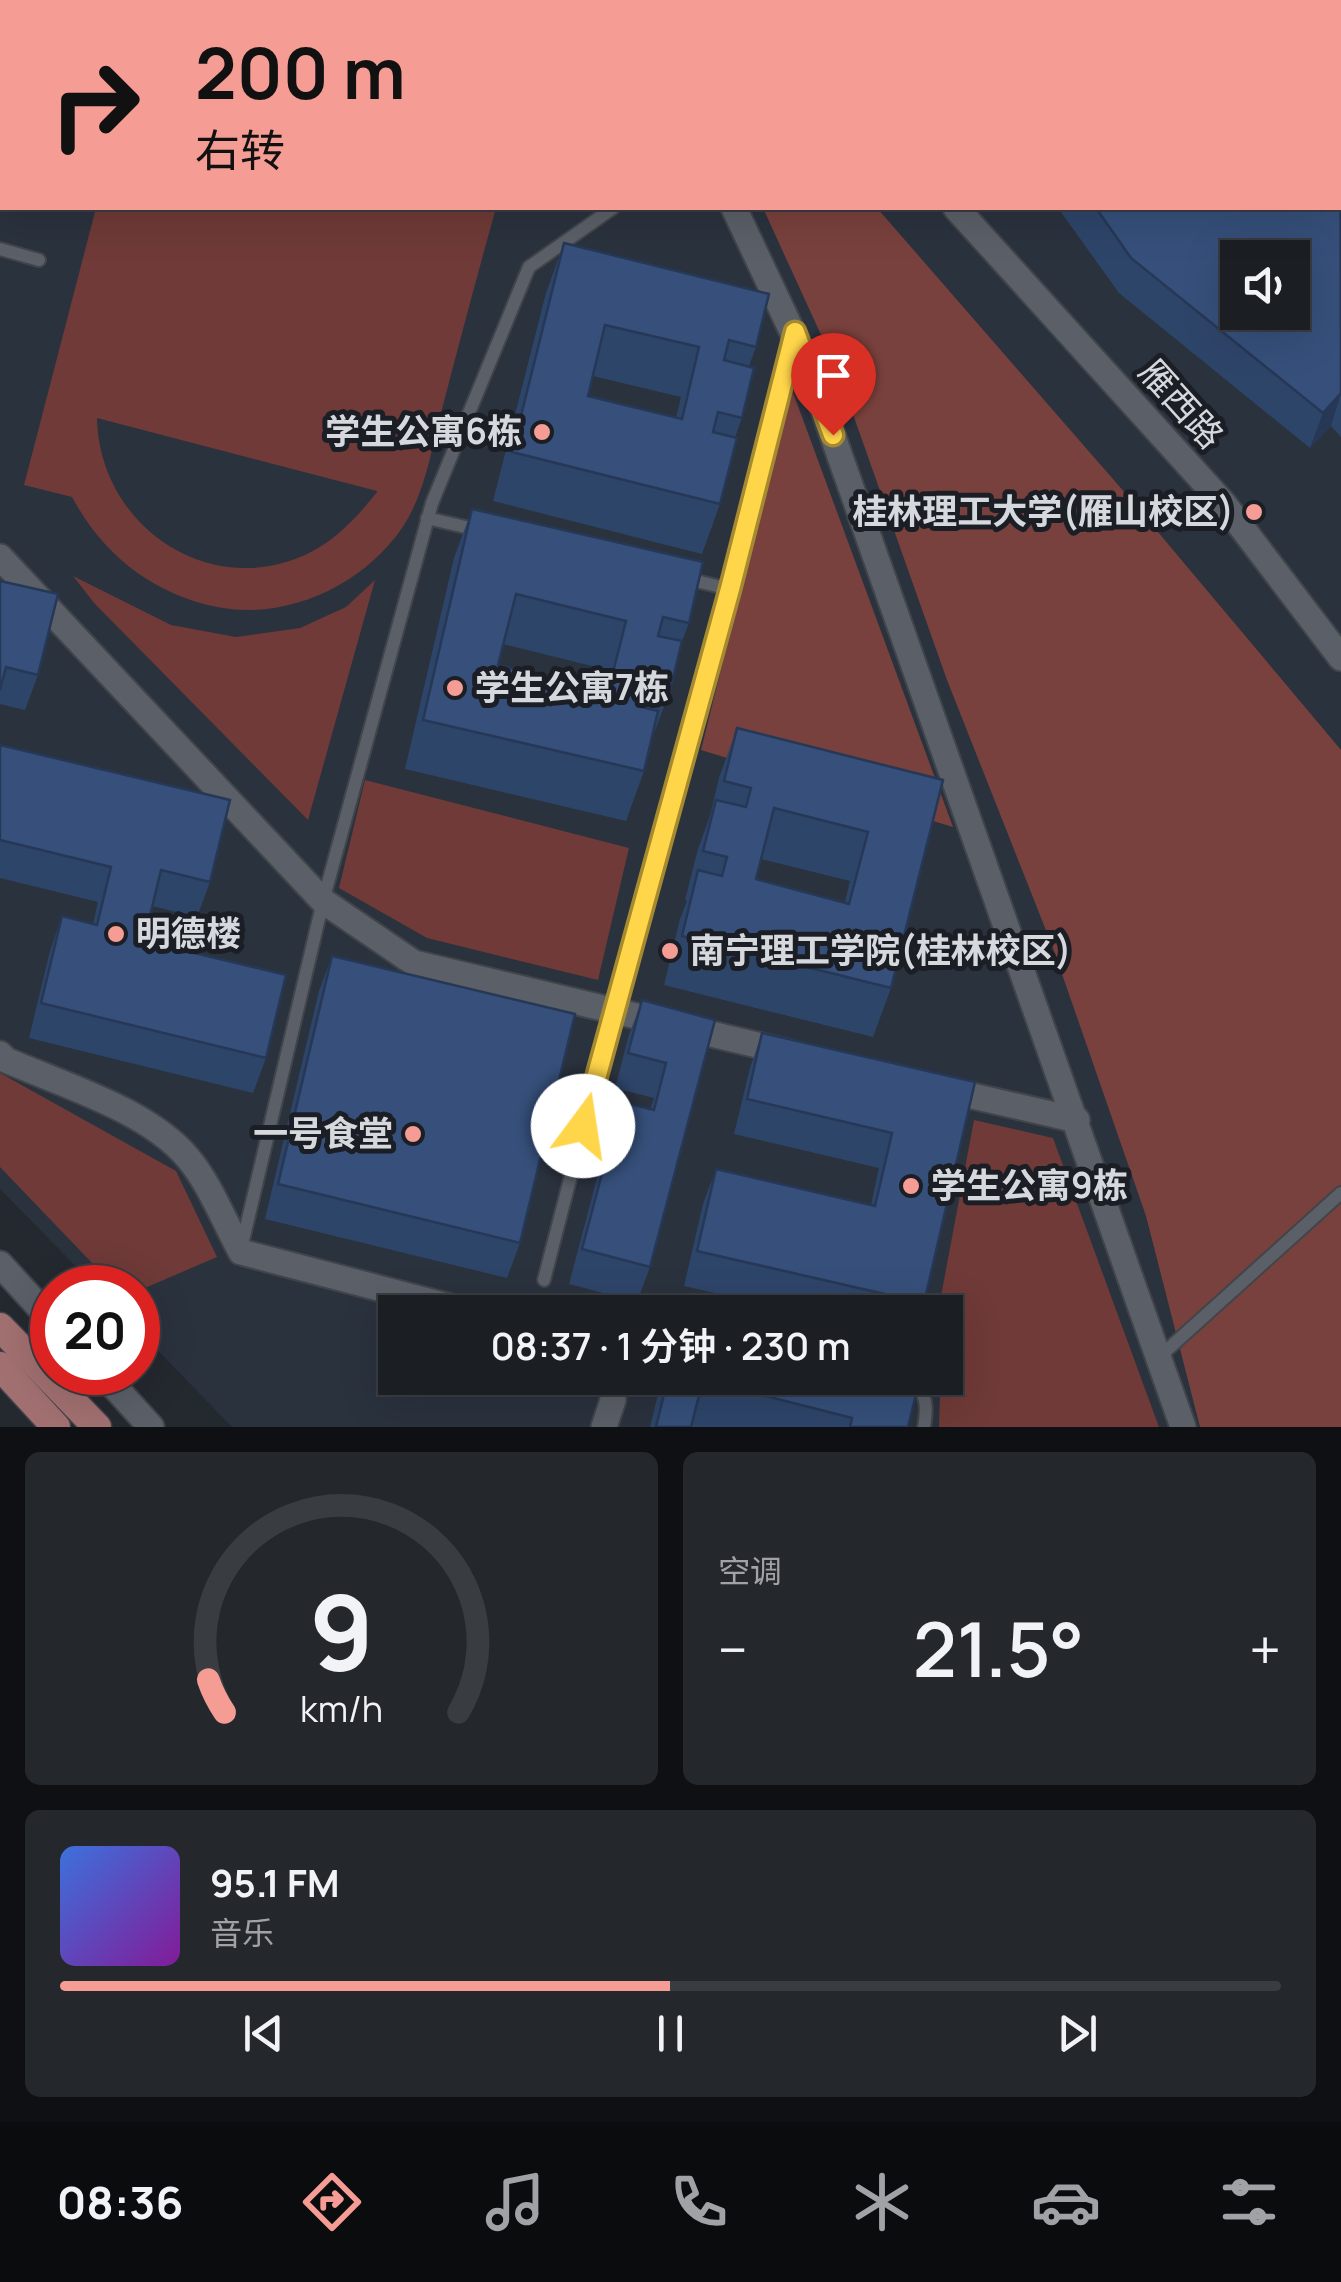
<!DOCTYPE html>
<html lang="zh">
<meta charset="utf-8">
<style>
:root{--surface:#1b1e23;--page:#24272b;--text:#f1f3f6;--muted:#a0a2a6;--line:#393c41;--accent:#f59c94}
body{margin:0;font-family:Manrope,"Noto Sans SC",sans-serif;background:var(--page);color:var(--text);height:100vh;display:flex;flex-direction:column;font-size:38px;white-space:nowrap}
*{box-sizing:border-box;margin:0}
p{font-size:32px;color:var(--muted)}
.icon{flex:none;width:55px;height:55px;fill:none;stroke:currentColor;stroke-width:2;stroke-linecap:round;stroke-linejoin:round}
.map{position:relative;height:1427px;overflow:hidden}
.sheet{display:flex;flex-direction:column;gap:25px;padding:25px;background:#0f1013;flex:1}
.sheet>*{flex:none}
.top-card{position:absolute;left:0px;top:0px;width:1342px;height:210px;box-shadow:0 10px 40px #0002,0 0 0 2px var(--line);background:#f59c94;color:#111;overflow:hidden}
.tools{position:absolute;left:1220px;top:240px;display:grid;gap:20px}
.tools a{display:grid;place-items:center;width:90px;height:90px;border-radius:0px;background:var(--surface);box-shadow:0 10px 40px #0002,0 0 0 2px var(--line);font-size:50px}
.speed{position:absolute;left:30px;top:1265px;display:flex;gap:20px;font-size:50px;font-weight:700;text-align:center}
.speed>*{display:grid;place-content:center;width:130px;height:130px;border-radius:50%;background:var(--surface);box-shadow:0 10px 40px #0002,0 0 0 2px var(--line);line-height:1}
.speed .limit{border:15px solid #d22;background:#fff;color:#111}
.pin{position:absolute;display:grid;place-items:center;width:85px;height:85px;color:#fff;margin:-102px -42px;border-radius:50% 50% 50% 0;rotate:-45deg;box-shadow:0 0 10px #0007}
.pin .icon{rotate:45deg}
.me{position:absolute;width:110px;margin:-55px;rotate:14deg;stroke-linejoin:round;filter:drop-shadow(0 0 8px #0008)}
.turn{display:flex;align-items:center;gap:35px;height:210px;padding:0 30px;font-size:45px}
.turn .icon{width:130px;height:130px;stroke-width:2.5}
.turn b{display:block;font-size:70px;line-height:85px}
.big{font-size:75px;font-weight:600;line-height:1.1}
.sheet .widget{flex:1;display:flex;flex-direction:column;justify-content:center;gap:15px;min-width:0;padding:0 35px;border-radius:15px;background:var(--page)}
.sheet .dial{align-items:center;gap:0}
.dial svg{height:260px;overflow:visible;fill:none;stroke:var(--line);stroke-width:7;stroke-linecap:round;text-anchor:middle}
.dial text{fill:var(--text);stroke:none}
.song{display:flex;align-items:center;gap:30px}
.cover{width:120px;height:120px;border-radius:15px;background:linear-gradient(135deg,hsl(220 70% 55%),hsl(290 70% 35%))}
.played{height:10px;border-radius:5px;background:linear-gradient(90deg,var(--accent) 50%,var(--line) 50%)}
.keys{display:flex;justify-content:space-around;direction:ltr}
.heat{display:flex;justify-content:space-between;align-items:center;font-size:55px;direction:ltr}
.sheet .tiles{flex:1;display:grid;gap:25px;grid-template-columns:1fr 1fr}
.widget:last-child{grid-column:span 2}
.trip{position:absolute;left:378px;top:1295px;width:585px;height:100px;border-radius:0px;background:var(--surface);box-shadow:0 10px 40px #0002,0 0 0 2px var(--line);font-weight:600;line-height:100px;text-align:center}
.tab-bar{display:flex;height:160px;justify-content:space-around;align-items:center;background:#0b0c0e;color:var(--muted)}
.tab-bar .icon{width:70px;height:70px}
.tab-bar .on{color:var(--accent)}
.tab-bar b{font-size:45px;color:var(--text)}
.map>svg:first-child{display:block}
.built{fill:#2a323e;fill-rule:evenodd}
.green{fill:#6f3a37;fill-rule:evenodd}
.forest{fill:#79413d}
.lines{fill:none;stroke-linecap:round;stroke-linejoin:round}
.service-casing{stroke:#41454a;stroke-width:16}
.minor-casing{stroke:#41454a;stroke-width:29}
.primary-casing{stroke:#41454a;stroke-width:31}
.service{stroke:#5b5f67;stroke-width:12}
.minor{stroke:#5b5f67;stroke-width:25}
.primary{stroke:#a27070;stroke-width:28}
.wall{fill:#2e456a;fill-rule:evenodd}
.shaded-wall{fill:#263856}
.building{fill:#36507b;stroke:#263856;stroke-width:2.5;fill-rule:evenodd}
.route-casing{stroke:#a68a30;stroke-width:25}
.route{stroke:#ffd54a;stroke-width:18}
.poi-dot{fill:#f59c94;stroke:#1b1f25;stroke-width:4}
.labels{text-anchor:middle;stroke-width:10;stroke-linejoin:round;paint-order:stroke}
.street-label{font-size:35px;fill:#d5d8dd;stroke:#1b1f25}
.poi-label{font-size:35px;font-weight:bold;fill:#d5d8dd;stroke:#1b1f25;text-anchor:start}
</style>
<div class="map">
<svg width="1341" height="1427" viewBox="0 0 1341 1427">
<rect width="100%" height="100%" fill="#24282f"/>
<path class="built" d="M 0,0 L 1341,0 L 1341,1427 L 232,1427 L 138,1330 L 138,1288 L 96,1287 L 0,1189 ZM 2,2 L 1340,2 L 1340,208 L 2,208 ZM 1238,258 L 1292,258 L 1292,312 L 1238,312 ZM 395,1312 L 945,1312 L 945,1378 L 395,1378 Z"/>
<g class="green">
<path d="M 96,208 L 496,208 C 477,276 459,344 441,413 C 431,451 425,494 402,528 C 363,585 287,621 217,607 C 153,594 103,555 72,497 L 24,485 ZM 97,418 L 377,491 L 377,492 C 358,516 337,539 309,553 C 209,602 99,525 97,418 Z"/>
<path d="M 73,576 L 171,625 L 236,637 L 300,628 L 346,607 L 375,580 L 308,820 L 95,604 Z"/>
<path d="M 365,780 L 629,848 L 598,980 L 427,938 L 339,888 Z"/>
<path d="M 0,1073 L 176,1171 L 217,1257 L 138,1291 L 138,1288 L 115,1287 L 0,1167 Z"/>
<path d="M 974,1120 L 1053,1138 L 1159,1427 L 939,1427 L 940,1396 L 934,1378 L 945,1378 L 945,1312 L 938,1312 Z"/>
</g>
<g class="forest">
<path d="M 797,0 L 1014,0 L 799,2 Z"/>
<path d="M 763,208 L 877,208 L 1126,494 L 1341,750 L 1341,1427 L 1200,1427 L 1146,1216 L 1053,948 L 947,680 L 838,372 Z"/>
<path d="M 791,387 L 953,827 L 701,750 Z"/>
</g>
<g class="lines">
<g class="service-casing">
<g id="service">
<path d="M 1028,2 L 1029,0"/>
<path d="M 0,58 L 2,59"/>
<path d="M 0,249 L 39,260"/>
<path d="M 427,518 L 478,530"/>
<path d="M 683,578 L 730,589"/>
<path d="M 241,1249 L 323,901 L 432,503 L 529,267 L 613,208"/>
<path d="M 544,1280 C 624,966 713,654 793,340"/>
<path d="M 1157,1359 L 1341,1193"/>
<path d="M 898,1378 C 925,1384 929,1401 924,1427"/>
</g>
</g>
<g class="minor-casing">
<g id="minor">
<path d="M 578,0 L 581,2"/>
<path d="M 777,0 L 779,2"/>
<path d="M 47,2 L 48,0"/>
<path d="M 0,117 L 2,111"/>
<path d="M 734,208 L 807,363 L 1183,1427"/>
<path d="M 956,208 L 1224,504 L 1341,658"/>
<path d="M 0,557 L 323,901 L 414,963 L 791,1053"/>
<path d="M 0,1054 L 6,1060 C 63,1085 148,1110 188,1158 C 210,1184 224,1221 241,1252 L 470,1312"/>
<path d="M 942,1089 L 1077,1120"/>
<path d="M 0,1264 L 52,1321"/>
<path d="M 101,1372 L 151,1427"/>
<path d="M 604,1427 L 613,1400 L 612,1378"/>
</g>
</g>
<g class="primary-casing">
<g id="primary">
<path d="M 0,1327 L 97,1427"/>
<path d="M 0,1366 L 56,1427"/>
</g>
</g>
<use href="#service" class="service"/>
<use href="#minor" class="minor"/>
<use href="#primary" class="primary"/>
</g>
<g class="wall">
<path d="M 1341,15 L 1341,437 L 1331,426 L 1310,448 L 1119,293 L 1058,208 L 1340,208 Z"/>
<path d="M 564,243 L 756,347 L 749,366 L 742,418 L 735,437 L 720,504 L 702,554 L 493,501 L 546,293 ZM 593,376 L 681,397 L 676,418 L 588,396 Z"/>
<path d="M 472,509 L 689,623 L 681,644 L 670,691 L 651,741 L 644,771 L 626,821 L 405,769 L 454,558 ZM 503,644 L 608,670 L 603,691 L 498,665 Z"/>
<path d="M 0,581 L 38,675 L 25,710 L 0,704 Z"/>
<path d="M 737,728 L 943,780 L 891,988 L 873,1037 L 664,985 L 680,919 L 687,901 L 685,900 L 698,849 L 710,816 L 719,778 ZM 761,859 L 850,881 L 845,902 L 756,879 Z"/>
<path d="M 0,745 L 210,882 L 197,917 L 152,906 L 144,941 L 266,1058 L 253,1093 L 29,1038 L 50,951 L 62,916 L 93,924 L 98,902 L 0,878 Z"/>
<path d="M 332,956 L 520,1243 L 507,1278 L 265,1219 L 319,991 Z"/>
<path d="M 642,1000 L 715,1020 L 650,1267 L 637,1302 L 569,1284 L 608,1137 L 621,1102 L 650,1110 L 654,1098 L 615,1088 L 629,1035 Z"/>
<path d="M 762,1033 L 975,1082 L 921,1312 L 800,1312 L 684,1286 L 703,1204 L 716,1169 L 871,1205 L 879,1168 L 734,1134 L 750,1068 Z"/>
<path d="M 662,1378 L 920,1378 L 908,1427 L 650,1427 Z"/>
</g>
<path class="shaded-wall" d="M 1341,393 L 1331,426 L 1310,448 L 1323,413 Z"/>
<g class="building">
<path d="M 1176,0 L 1322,0 L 1327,2 L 1173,2 Z"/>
<path d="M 1340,14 L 1341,393 L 1323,413 L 1131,258 L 1096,208 L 1340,208 ZM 1238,258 L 1292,258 L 1292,312 L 1238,312 Z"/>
<path d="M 564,243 L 769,294 L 756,347 L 729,340 L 724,360 L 754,368 L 742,418 L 718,412 L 713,432 L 737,438 L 720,504 L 512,452 ZM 605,325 L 699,347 L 682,419 L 588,396 Z"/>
<path d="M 472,509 L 703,562 L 689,623 L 663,617 L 658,636 L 682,641 L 670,691 L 642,685 L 637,706 L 658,711 L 644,771 L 423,720 ZM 516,594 L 626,621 L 608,692 L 498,665 Z"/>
<path d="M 0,581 L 58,594 L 38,675 L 6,667 L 0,690 Z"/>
<path d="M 737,728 L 943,780 L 891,988 L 682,936 L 698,870 L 722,876 L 727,857 L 703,851 L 716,800 L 746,807 L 751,788 L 724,781 ZM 774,808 L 868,832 L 849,904 L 756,879 Z"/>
<path d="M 0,745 L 230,800 L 210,882 L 161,870 L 144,941 L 286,975 L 266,1058 L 41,1003 L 62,916 L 97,925 L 111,867 L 0,840 Z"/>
<path d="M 332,956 L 575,1014 L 520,1243 L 278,1184 Z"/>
<path d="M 642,1000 L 715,1020 L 650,1267 L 582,1249 L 621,1102 L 654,1110 L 666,1063 L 628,1053 Z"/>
<path d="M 762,1033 L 975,1082 L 924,1303 L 697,1251 L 716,1169 L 875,1206 L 892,1133 L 747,1099 Z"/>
<path d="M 668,1378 L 920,1378 L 908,1427 L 850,1427 L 852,1418 L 703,1380 L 691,1427 L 656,1427 Z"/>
</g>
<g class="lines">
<g class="route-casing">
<path id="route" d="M 583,1126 L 730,589 L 795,332 L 833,435"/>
</g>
<use href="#route" class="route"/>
</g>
<g class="poi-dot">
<circle cx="542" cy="432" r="10"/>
<circle cx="1254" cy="512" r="10"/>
<circle cx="455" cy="688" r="10"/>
<circle cx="116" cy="934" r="10"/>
<circle cx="670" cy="951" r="10"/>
<circle cx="413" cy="1134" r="10"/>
<circle cx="911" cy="1186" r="10"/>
</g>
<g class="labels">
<g class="street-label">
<text transform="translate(1181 404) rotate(48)" y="12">雁西路</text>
</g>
<g class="poi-label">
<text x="522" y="444" text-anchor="end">学生公寓6栋</text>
<text x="1234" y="524" text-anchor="end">桂林理工大学(雁山校区)</text>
<text x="475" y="700">学生公寓7栋</text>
<text x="136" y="946">明德楼</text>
<text x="690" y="963">南宁理工学院(桂林校区)</text>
<text x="393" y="1146" text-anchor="end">一号食堂</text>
<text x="931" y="1198">学生公寓9栋</text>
</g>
</g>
</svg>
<div class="tools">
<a><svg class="icon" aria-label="sound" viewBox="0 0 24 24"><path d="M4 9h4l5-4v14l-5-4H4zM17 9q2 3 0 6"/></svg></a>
</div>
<div class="speed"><div class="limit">20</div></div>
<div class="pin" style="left:833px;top:435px;background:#d93025"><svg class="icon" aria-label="arrive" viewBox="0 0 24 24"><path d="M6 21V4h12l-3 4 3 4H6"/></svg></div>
<svg class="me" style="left:583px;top:1126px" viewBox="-20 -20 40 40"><circle r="19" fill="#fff"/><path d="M0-13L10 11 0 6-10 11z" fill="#ffd54a"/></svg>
<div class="trip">08:37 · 1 分钟 · 230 m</div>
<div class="top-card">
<div class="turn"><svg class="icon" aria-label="right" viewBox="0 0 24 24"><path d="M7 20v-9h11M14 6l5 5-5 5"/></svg><div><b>200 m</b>右转</div></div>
</div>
</div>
<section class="sheet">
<div class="tiles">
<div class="widget dial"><svg viewBox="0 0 100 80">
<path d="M14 69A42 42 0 1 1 86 69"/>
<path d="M14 69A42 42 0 0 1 9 59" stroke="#f59c94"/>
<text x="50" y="56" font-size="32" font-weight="700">9</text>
<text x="50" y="72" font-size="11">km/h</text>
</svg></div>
<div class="widget"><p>空调</p>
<div class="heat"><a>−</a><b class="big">21.5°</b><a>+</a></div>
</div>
<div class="widget">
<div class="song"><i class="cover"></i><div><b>95.1 FM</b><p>音乐</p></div></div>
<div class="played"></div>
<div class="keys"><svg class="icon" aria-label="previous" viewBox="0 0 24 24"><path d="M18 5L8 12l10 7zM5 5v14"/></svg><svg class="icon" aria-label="pause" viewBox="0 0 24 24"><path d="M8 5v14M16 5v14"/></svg><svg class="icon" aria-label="next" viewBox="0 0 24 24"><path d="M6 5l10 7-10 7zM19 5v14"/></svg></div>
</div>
</div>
</section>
<nav class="tab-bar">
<b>08:36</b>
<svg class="icon on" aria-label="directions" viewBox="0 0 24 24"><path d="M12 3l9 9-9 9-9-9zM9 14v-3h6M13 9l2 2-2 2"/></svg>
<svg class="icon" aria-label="music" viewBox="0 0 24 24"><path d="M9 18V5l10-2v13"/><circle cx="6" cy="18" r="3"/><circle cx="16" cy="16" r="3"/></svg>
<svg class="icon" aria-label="phone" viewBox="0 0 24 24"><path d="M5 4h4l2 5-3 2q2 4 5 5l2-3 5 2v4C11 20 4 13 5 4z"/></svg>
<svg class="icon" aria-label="climate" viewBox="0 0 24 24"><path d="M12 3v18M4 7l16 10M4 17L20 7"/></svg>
<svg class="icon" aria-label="car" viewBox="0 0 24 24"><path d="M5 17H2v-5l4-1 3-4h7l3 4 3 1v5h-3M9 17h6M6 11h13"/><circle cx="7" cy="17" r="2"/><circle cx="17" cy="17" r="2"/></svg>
<svg class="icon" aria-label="filters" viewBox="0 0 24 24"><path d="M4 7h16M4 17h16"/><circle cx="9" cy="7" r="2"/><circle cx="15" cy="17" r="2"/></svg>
</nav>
